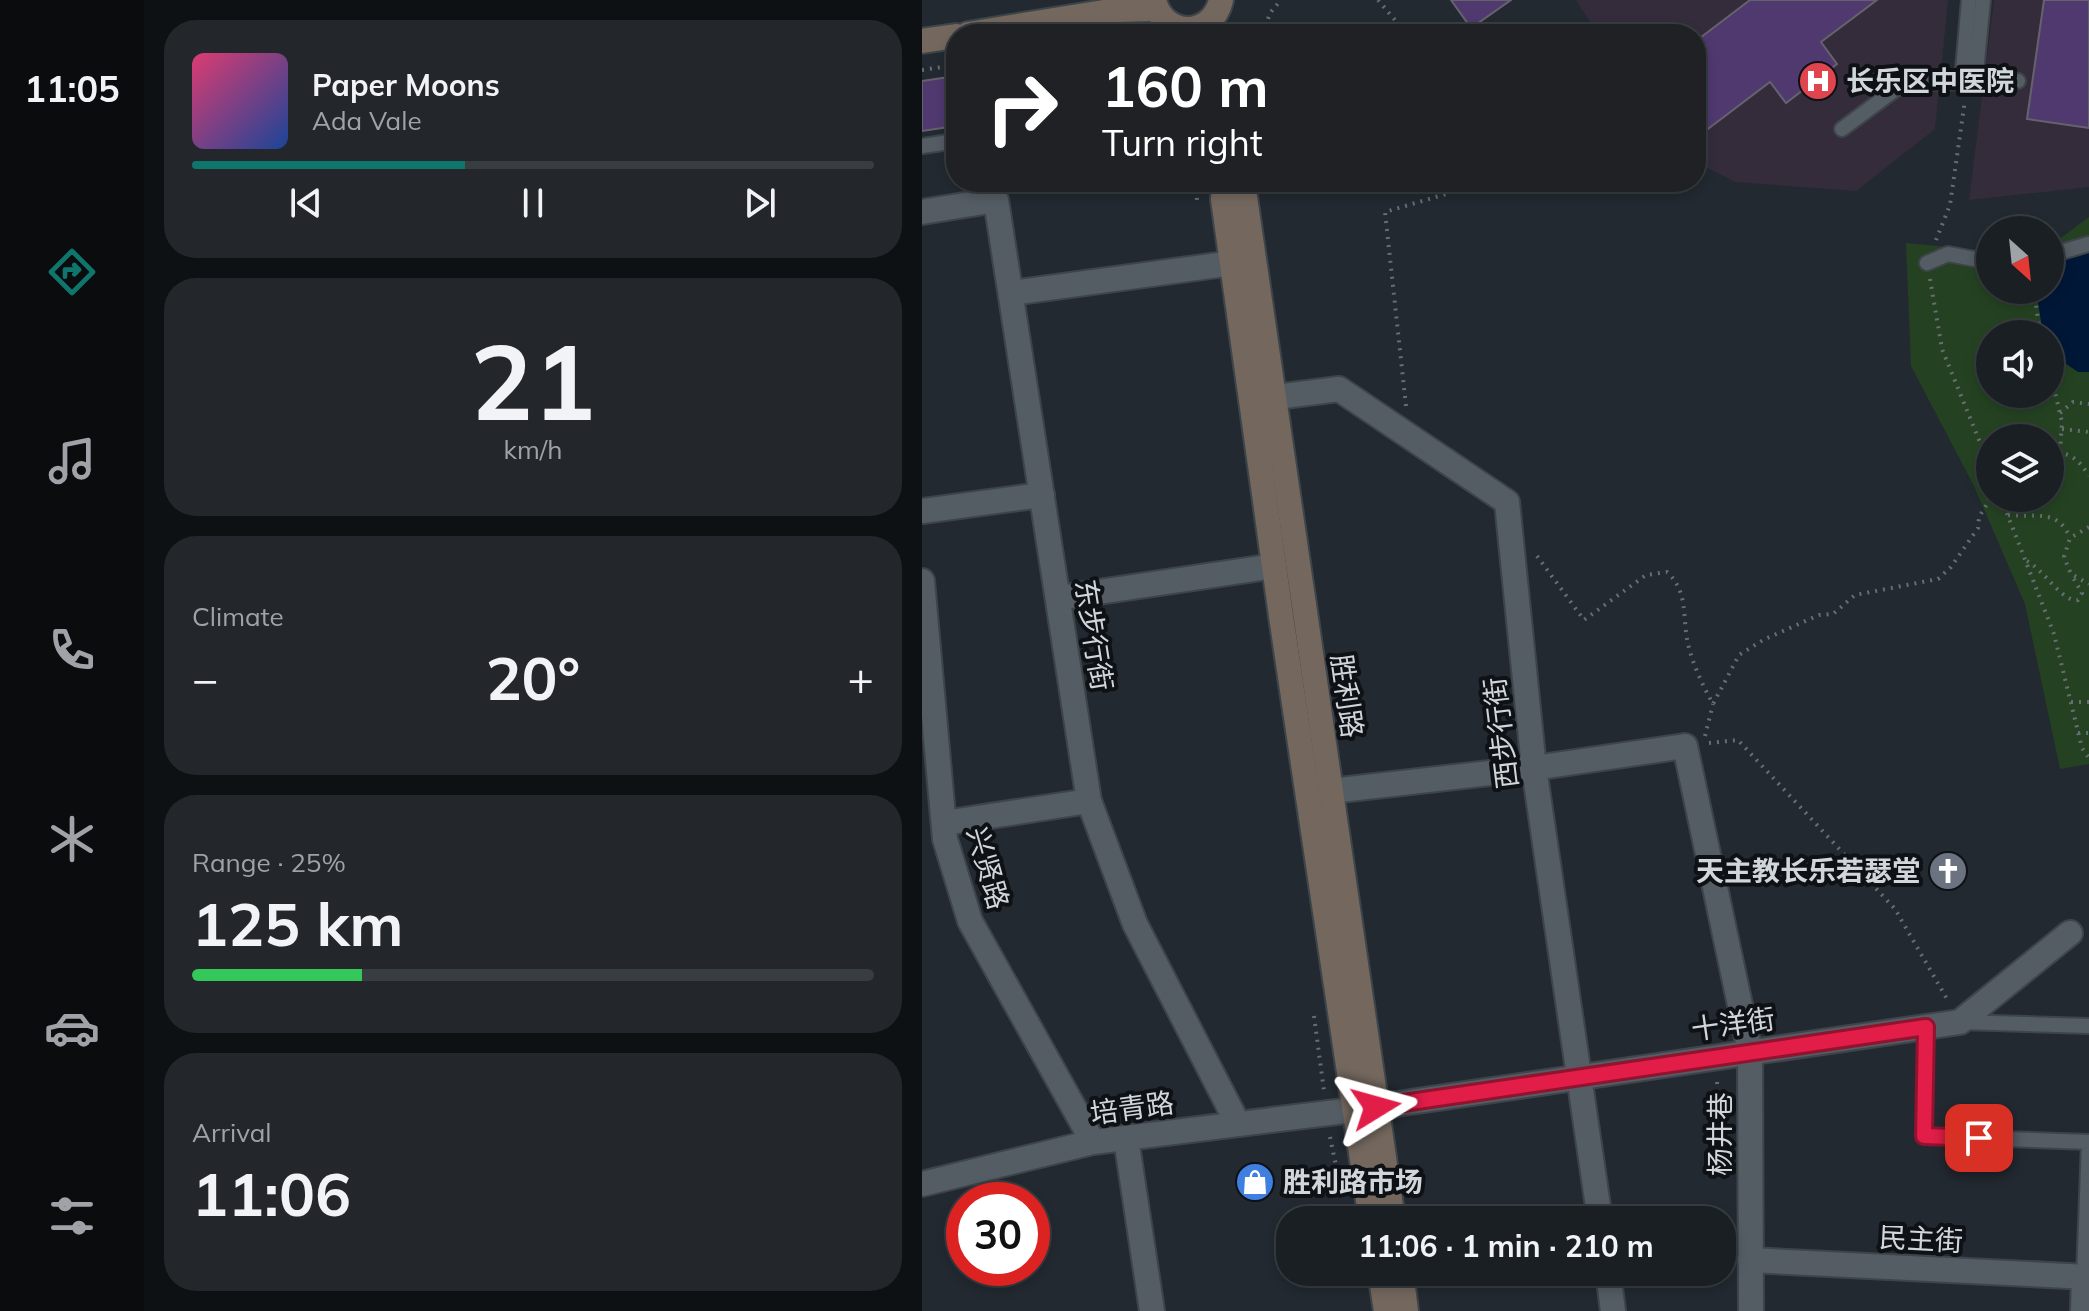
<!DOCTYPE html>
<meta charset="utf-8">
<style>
:root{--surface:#1a1f24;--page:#23272c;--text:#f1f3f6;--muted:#9fa2a6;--line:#383d41;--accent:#0f766e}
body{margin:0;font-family:Mulish,"Noto Sans SC",sans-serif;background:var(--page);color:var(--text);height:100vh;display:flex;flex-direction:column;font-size:30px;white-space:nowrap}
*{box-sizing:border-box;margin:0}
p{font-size:26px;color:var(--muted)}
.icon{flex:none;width:44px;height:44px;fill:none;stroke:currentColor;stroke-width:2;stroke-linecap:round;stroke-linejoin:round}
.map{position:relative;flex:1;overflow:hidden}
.drawer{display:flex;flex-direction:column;gap:20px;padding:20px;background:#0e1114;width:778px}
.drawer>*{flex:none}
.hud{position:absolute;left:24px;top:24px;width:760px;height:168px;border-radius:32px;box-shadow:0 4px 12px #0003,0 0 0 2px var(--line);background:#202124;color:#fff;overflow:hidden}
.needle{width:52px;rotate:153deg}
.fabs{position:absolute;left:1054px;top:216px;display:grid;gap:16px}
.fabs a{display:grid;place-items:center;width:88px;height:88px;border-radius:50%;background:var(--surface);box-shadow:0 4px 12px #0003,0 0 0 2px var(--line);font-size:40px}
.speed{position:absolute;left:24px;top:1182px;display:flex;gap:16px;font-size:40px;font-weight:700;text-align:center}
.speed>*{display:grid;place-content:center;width:104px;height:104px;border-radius:50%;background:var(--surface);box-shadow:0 4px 12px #0003,0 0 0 2px var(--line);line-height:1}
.speed .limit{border:12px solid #d22;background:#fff;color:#111}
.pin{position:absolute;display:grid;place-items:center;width:68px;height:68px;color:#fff;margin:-34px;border-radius:16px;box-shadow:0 4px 12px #0006}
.me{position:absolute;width:88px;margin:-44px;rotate:82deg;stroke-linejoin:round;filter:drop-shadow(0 0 6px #0008)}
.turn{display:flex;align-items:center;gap:28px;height:168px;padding:0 24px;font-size:36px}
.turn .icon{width:104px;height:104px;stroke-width:2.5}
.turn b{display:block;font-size:56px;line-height:68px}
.big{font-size:60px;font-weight:700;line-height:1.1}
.drawer .tile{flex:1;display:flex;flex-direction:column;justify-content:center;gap:12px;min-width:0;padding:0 28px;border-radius:32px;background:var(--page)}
.drawer .dial{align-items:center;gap:0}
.dial b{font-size:104px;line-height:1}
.song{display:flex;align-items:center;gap:24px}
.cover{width:96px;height:96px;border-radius:12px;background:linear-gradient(135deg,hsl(340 70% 55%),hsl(220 70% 35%))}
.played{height:8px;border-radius:4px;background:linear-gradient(90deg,var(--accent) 40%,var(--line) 40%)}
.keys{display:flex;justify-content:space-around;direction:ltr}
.heat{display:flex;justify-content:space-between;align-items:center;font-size:44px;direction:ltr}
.charge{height:12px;border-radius:6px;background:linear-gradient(90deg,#34c759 25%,var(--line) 0)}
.trip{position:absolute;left:354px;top:1206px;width:460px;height:80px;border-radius:32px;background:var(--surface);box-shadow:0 4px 12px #0003,0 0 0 2px var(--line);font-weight:700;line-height:80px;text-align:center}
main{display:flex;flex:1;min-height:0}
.tabs{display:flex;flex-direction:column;width:144px;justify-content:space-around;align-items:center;background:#0a0c0e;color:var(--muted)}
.tabs .icon{width:56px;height:56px}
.tabs .on{color:var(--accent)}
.tabs b{font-size:36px;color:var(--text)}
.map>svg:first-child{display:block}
.medical{fill:#342c3b}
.green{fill:#244222;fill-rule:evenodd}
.water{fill:#001738}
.building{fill:#4f396f;stroke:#66626d;stroke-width:2}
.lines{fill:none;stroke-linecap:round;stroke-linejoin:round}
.lane-casing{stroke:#3e454a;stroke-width:18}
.street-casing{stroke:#3e454a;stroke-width:28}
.secondary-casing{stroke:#3e454a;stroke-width:28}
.path{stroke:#676d73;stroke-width:4;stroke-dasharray:2 6;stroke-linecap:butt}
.lane{stroke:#545c64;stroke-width:14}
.street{stroke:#545c64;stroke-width:24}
.secondary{stroke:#74685e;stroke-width:24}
.route-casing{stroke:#92132f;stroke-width:20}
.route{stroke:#e11d48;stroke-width:14}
.labels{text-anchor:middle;stroke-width:8;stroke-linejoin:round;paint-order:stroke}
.poi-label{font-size:28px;font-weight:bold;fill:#d1d6da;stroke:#0e1115;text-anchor:start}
.street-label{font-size:28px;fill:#d1d6da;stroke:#0e1115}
</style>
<main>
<nav class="tabs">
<b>11:05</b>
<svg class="icon on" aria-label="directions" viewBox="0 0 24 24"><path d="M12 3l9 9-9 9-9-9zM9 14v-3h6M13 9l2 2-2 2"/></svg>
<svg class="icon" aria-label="music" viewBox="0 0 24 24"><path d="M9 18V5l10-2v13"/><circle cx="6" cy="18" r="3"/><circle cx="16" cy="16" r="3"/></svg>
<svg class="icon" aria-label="phone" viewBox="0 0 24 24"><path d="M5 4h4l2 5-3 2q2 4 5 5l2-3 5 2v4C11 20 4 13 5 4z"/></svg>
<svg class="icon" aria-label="climate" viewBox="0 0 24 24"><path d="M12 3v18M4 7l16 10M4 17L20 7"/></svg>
<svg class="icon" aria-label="car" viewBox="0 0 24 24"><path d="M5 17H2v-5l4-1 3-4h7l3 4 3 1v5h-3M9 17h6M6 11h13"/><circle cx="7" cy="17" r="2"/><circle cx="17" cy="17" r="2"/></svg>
<svg class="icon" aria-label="filters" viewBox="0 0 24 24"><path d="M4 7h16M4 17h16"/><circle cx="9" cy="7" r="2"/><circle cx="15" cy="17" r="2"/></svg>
</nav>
<section class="drawer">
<div class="tile">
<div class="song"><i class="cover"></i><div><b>Paper Moons</b><p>Ada Vale</p></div></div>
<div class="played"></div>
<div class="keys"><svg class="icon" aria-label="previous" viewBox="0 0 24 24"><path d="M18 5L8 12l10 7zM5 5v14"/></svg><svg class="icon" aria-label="pause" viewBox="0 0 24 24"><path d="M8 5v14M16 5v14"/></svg><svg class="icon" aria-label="next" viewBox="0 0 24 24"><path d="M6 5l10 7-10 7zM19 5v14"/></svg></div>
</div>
<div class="tile dial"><b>21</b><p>km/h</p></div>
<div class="tile"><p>Climate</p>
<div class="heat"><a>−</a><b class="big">20°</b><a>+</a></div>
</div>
<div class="tile"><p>Range · 25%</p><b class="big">125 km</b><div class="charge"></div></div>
<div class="tile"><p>Arrival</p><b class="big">11:06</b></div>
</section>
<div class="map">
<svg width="1167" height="1311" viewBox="0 0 1167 1311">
<rect width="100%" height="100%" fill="#222930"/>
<g class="medical">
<path d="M 654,0 L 1026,0 L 1013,129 L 934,191 L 813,182 L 774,162 L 774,34 L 676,34 Z"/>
<path d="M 1072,0 L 1167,0 L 1167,187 L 1047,200 Z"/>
</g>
<path class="green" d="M 1167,217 L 1167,764 L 1138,769 L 1103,604 L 1052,486 L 989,366 L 984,243 L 1068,251 L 1068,290 L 1128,290 L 1128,246 ZM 1068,334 L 1128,334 L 1128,394 L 1068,394 ZM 1068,438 L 1128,438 L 1128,498 L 1068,498 Z"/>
<path class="water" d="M 1167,248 L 1167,372 L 1156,372 L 1128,353 L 1128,334 L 1121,334 L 1114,290 L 1128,290 L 1128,257 Z"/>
<g class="building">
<path d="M 529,0 L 589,0 L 549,28 Z"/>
<path d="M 828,0 L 955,0 L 899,42 L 915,64 L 864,103 L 848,82 L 774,138 L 774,41 Z"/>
<path d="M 1122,0 L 1167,0 L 1167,128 L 1105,119 Z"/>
<path d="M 34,76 L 34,126 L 0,131 L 0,81 Z"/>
</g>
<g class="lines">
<g class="lane-casing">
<g id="lane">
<path d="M 1040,81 L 1047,0"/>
<path d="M 1053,82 L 1096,81"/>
<path d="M 920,129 L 982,83 L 1053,82 L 1061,0"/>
<path d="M 0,146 L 34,141"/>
<path d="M 1128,255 L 1167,244"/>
<path d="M 1005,263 L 1026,254 L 1068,262"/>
<path d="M 1039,1022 L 1167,1026"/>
<path d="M 1004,1027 L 1002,1136 L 1167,1142 L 1162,1277"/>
</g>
</g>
<g class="street-casing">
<g id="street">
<path d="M 0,212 L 74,200 L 167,801 L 213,924 L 316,1124"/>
<path d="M 89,293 L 311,263"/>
<path d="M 354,397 L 417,389 L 585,502 L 612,768 L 678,1220"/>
<path d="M 0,511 L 120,495"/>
<path d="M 0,581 L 23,839 L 48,921 L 171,1142"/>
<path d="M 136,598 L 352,566"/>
<path d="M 409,791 L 612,768 L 763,746 L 828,1052 L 829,1311"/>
<path d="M 22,823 L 167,801"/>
<path d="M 454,1107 L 1038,1022 L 1148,933"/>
<path d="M 204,1138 L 230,1311"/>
<path d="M 0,1184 L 171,1142 L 431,1110"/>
<path d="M 828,1260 L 1167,1277"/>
<path d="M 686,1272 L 691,1311"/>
<path d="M 1161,1311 L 1162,1277"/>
</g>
</g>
<g class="secondary-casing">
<g id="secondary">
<path d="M 232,0 C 241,38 290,39 299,0"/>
<path d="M 46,34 L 195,10 L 234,9"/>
<path d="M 0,41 L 34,36"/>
<path d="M 303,182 L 301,199 L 359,616 L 449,1220"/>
<path d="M 318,182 L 323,197 L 471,1220"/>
<path d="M 458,1272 L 464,1311"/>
<path d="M 479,1272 L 484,1311"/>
</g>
</g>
<g class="path">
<path d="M 456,0 L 485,34"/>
<path d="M 341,34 L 348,13 L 359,0"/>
<path d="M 0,70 L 34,65"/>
<path d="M 273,182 L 275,200"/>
<path d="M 1014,240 L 1028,205 L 1043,100"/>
<path d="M 1008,279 L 1020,349 L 1068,467"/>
<path d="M 1112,290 L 1118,334"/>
<path d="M 1128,371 L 1140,422 L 1138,452"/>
<path d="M 484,406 L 463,212 L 524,194 L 523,182"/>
<path d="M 1138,413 L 1151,402 L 1167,404"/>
<path d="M 1140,429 L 1167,432"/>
<path d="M 1128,453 C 1148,451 1157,460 1167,476"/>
<path d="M 1079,498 L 1132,634 L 1160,748 L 1167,758"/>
<path d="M 1086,515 C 1113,518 1136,508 1148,538"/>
<path d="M 1167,527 L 1148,538 L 1142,557 L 1149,574 L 1167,584"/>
<path d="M 615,556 L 662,620 L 724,575 L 745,572 C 767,592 760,618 766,644 C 771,665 781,686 791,704 L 817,655 L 841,640 L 897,615 L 911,614 L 933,595 L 1016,579 L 1029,567 L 1056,528 L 1057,517 L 1067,501 L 1062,471 L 1068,467"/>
<path d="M 1105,561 C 1122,570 1141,603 1156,600 L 1160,593 L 1149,574"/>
<path d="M 1149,702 L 1167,702"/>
<path d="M 1156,733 L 1167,733"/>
<path d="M 783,736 L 791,704"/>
<path d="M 787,743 L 816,740 L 973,909 L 1025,999"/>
<path d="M 392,1016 L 402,1091"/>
<path d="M 795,1082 L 802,1173"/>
<path d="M 408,1137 L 414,1166"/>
</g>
<use href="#lane" class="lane"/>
<use href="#street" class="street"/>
<use href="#secondary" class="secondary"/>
</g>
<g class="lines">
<g class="route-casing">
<path id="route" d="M 454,1107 L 1004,1027 L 1002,1136 L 1057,1138"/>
</g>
<use href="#route" class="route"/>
</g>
<defs>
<g id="hospital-disc" transform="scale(2)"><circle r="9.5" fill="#e0444e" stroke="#0e1115"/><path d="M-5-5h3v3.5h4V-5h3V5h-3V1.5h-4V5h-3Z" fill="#fff"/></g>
<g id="church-disc" transform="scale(2)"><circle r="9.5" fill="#6b7280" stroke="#0e1115"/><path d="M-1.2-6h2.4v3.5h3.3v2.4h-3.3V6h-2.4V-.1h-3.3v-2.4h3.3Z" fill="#fff"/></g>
<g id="shop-disc" transform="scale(2)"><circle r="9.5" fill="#3f7fe0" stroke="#0e1115"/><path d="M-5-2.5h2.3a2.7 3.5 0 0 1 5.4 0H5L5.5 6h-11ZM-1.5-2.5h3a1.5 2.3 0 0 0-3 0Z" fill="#fff"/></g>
</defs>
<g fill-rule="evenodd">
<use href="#hospital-disc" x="896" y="81"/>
<use href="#church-disc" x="1026" y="871"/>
<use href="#shop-disc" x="333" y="1182"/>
</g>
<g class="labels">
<g class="poi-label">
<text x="924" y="91">长乐区中医院</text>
<text x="998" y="881" text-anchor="end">天主教长乐若瑟堂</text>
<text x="361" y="1192">胜利路市场</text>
</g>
<g class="street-label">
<text transform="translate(172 635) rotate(81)" y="10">东步行街</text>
<text transform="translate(425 696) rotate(82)" y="10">胜利路</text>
<text transform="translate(579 733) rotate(-97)" y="10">西步行街</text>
<text transform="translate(66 868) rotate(74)" y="10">兴贤路</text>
<text transform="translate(811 1024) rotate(-8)" y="10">十洋街</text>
<text transform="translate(210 1108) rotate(-8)" y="10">培青路</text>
<text transform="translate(798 1134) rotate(-90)" y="10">杨井巷</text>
<text transform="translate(999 1239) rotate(3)" y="10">民主街</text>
</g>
</g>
</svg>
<div class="fabs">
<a><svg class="needle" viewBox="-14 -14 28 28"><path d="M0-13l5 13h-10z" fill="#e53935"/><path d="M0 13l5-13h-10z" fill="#9fa2a6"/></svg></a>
<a><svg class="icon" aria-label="sound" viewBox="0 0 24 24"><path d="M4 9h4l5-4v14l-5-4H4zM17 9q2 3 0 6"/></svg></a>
<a><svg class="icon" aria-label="layers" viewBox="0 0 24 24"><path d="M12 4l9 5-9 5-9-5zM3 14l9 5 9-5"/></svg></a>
</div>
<div class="speed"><div class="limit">30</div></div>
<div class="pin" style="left:1057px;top:1138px;background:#d93025"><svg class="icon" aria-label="arrive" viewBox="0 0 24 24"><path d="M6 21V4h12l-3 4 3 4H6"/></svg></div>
<svg class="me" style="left:454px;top:1107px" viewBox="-20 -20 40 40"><path d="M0-17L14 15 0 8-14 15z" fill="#e11d48" stroke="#fff" stroke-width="4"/></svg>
<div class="trip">11:06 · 1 min · 210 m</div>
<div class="hud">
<div class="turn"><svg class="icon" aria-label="right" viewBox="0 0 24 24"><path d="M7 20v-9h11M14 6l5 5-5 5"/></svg><div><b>160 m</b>Turn right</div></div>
</div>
</div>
</main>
